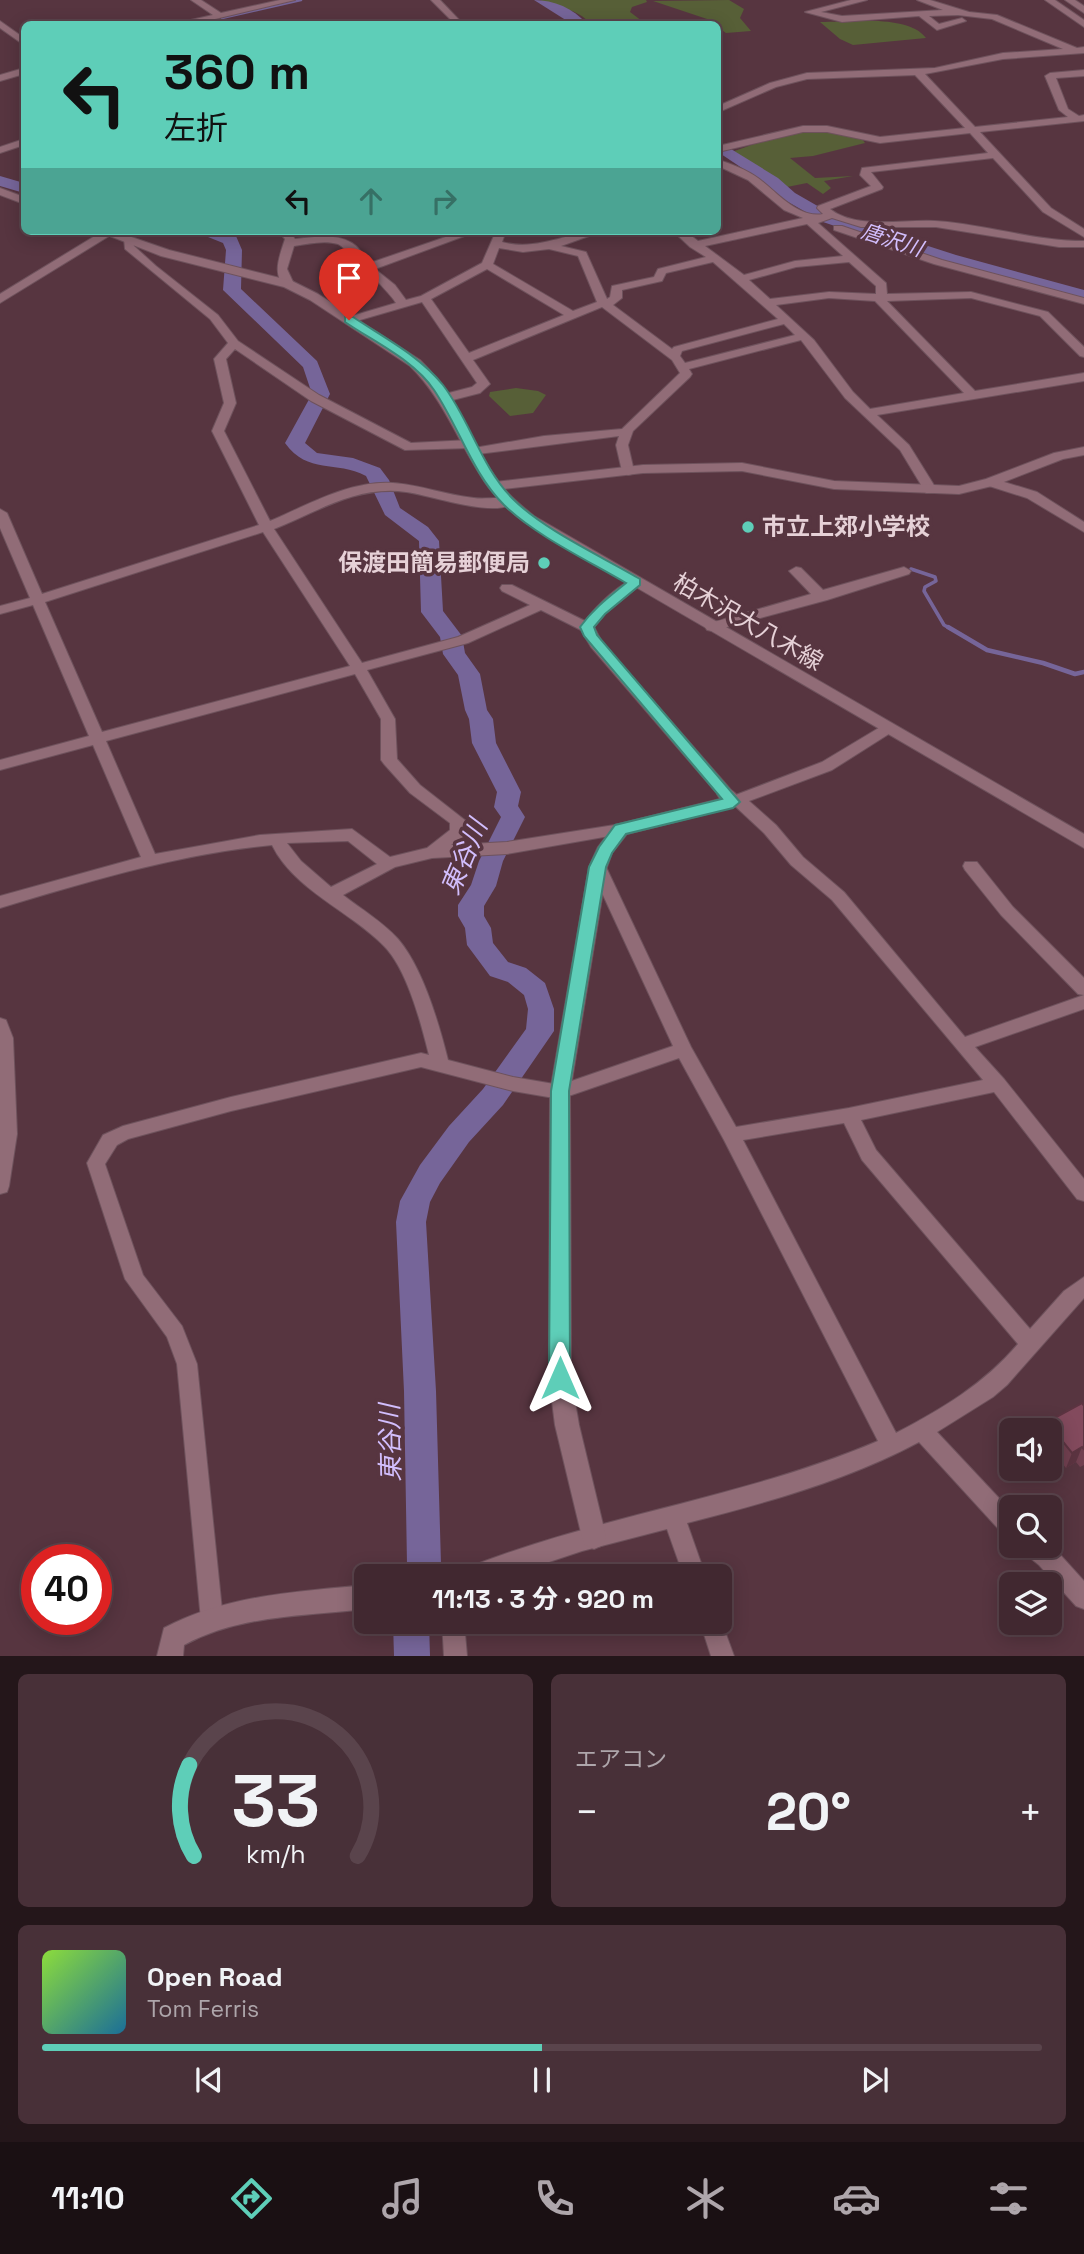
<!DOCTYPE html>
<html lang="ja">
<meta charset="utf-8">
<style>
:root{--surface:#412830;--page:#483038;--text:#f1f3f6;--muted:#aea6ab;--line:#5a444c;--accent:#5eceb8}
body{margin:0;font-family:"Space Grotesk","Noto Sans JP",sans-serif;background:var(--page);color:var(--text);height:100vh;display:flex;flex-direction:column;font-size:26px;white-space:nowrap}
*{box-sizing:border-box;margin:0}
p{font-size:23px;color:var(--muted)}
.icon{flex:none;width:38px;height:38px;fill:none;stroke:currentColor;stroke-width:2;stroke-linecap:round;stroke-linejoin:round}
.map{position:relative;height:1656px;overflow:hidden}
.side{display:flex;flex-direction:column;gap:18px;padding:18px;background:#24161a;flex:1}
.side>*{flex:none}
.banner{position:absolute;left:21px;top:21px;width:700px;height:214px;border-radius:10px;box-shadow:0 4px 18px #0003,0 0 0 2px var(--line);background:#5eceb8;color:#111;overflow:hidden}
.buttons{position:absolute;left:999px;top:1418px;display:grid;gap:14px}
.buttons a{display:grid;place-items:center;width:63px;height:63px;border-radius:10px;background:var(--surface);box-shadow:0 4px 18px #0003,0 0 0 2px var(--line);font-size:35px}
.speed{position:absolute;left:21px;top:1544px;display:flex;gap:14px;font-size:35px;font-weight:700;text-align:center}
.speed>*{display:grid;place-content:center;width:91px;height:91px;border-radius:50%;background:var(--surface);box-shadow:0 4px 18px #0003,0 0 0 2px var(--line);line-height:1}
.speed .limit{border:10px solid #d22;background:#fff;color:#111}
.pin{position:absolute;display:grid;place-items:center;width:60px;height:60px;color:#fff;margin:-72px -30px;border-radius:50% 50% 50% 0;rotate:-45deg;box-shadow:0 0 7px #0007}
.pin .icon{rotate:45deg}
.me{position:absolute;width:77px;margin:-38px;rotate:0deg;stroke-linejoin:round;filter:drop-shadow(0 0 5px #0008)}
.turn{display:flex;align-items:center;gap:24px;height:147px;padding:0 28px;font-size:32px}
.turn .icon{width:91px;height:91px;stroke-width:2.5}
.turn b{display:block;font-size:49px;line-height:60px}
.lanes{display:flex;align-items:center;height:66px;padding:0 28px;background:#0003;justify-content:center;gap:35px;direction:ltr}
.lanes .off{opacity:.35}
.big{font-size:52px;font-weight:700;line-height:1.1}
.side .tile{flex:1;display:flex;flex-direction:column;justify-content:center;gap:10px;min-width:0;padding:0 24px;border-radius:10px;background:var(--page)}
.side .dial{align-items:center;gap:0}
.dial svg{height:182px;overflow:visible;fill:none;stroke:var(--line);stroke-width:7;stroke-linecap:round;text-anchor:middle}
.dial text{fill:var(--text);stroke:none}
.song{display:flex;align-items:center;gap:21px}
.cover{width:84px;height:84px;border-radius:10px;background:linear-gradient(135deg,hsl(90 70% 55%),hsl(200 70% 35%))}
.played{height:7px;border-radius:4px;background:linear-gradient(90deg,var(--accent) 50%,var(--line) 50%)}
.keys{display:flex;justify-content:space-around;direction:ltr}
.heat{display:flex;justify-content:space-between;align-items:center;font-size:38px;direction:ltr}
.side .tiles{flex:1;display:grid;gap:18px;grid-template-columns:1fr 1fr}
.tile:last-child{grid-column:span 2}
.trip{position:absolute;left:354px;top:1564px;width:378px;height:70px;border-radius:10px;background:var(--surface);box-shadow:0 4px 18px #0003,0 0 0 2px var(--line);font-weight:700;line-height:70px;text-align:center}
.dock{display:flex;height:112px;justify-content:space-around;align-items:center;background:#1a1013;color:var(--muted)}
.dock .icon{width:49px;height:49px}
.dock .on{color:var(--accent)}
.dock b{font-size:32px;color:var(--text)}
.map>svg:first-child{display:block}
.green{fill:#575f37}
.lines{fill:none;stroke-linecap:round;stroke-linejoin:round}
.stream-far2{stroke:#766599;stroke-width:2.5}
.stream-far1{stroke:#766599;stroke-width:3.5}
.stream{stroke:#766599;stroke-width:4.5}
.river{fill:#766599;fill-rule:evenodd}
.minor-casing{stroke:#6e525c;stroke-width:2}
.tertiary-casing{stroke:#6e525c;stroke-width:2}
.secondary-casing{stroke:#6e525c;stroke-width:2}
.minor{fill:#916c77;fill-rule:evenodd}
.tertiary{fill:#916c77;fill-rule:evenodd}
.secondary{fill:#916c77;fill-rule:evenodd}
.wall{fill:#714050}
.shaded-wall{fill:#5c3441}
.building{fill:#834a5d;stroke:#5c3441;stroke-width:2}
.route{fill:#5eceb8;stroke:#3d8678;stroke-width:2}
.poi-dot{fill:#5eceb8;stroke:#573540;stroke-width:2.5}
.labels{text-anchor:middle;stroke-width:7;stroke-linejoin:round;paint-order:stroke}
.far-water-label{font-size:21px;font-style:italic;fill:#d2befd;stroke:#573540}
.poi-label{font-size:24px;font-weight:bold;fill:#e6d1d7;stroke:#573540;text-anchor:start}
.street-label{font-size:24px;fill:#e6d1d7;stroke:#573540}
.water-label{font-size:26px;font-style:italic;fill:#d2befd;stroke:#573540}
</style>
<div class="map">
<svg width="1084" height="1656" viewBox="0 0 1084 1656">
<rect width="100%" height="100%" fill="#573540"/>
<g class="green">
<path d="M 540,0 L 646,0 L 647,2 L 632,7 L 630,12 L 646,24 L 591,24 C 575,7 561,10 540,0 Z"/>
<path d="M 729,0 L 744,9 L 740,18 L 751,31 L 726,33 L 707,19 L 653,1 Z"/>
<path d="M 820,22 C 848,22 909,14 926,38 L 853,45 L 840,39 Z"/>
<path d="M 820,129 L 862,139 L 865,143 L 813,156 L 790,158 L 815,178 L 853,176 L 824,181 L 831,188 L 823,194 L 807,183 L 787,187 L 752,170 L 729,153 L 782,134 Z"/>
<path d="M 516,388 L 538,391 L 546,395 L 533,413 L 510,416 L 489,396 L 490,392 Z"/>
</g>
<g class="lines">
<g class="stream-far2">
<path d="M 222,18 L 301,0"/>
<path d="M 193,24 L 218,19"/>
</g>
<path class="stream-far1" d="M 911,569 L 935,577 L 936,581 L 925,587 L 924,591 L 944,625 L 951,629"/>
<path class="stream" d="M 948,627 L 987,650 L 1043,663 L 1075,674 L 1084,672"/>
<g class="river">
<path d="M 534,0 C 554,0 573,8 587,24 L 572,24 Z"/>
<path d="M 718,141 L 778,178 L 795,193 L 835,216 L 956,255 L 1084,290 L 1084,300 L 944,263 L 823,222 L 783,199 L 766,184 L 718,152 Z"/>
<path d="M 0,176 L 24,183 L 24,193 L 0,186 Z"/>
<path d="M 133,231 L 222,231 L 236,236 L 242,250 L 241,289 L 317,361 L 330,394 L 305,443 L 317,453 L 353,458 L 380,468 L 389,480 L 400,508 L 428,527 L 439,541 L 443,611 L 462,636 L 465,653 L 480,674 L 487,710 L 493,719 L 496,743 L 521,792 L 518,806 L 525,817 L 503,861 L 496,886 L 484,906 L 484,916 L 491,928 L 493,943 L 508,962 L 526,968 L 545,983 L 554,1009 L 554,1031 L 503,1105 L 469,1142 L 440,1183 L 430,1202 L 426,1222 L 436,1391 L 441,1564 L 438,1577 L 404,1577 L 407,1564 L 404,1391 L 396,1222 L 400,1201 L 420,1165 L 449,1126 L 483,1089 L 526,1029 L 528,1009 L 524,995 L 508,982 L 490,976 L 467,945 L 465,928 L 458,916 L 458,905 L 471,885 L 479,861 L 501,817 L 494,807 L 497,792 L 472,743 L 469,719 L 465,710 L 458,675 L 443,654 L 440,637 L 421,612 L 419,541 L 385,515 L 366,476 C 336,460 308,475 285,443 L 312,394 L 303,367 L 223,290 L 226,250 L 223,243 L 208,237 L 141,236 Z"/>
<path d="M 393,1622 L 429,1622 L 430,1656 L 394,1656 Z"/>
</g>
<g class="minor-casing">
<g id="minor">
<path d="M 191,0 L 201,0 L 221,13 L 280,0 L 295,0 L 194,24 L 181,24 L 182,22 L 213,15 Z"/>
<path d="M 431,0 L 440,0 L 463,24 L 455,24 Z"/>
<path d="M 851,0 L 867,0 L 821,12 L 842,16 L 943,10 L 917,0 L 930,0 L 969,12 L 997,15 L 1077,48 L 1084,47 L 1084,53 L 1003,59 L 925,74 L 975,127 L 1068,117 L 1059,110 L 1045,76 L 1050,73 L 1084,70 L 1084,76 L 1056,78 L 1068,109 L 1079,116 L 1084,115 L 1084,121 L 980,132 L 1051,208 L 1084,229 L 1084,237 L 1043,212 L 993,158 L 871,172 L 883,187 L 882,189 L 830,209 C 857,230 902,219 935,221 C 985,224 1033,241 1084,241 L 1084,247 L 1059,247 L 936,227 L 861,227 L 832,218 L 818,223 L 886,283 L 887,294 L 971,292 L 1048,312 L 1084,347 L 1084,357 L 1080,356 L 1040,316 L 971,298 L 887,301 L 975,391 L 1084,373 L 1084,381 L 877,415 L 909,445 L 937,490 L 936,493 L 926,493 L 900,450 L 845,398 L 801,340 L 689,369 L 692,374 L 690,377 L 633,431 L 628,445 L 634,471 L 632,474 L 628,475 L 622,471 L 616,445 L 619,436 L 470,455 L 468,452 L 474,448 L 544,436 L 622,429 L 680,373 L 672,360 L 602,307 L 473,360 L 490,384 L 480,393 L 445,402 L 439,398 L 441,395 L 472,387 L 477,383 L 422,302 L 353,322 L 345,322 L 345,318 L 396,303 C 392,295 344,246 338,244 C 324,240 308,244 294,246 L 287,269 L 294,284 L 288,287 C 270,278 280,255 285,239 L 278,231 L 289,231 L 295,239 C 314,237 340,232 356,246 C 361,251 365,258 370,263 L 463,231 L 478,231 L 375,269 L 395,285 L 406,300 L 421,296 L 482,263 L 496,231 L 506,231 L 502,242 C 538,252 568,231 603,231 L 561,246 L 586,252 L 607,299 L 610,297 L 612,286 L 654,277 L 658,269 L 706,257 L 690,247 L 673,231 L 685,231 L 698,241 L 803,218 L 784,210 L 748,180 L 718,166 L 718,160 C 730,163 747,170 758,178 C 776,191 798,219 823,214 L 817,208 L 818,206 L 871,186 L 860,175 L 862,168 L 988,153 L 970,133 L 880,143 L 827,132 L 803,132 L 718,152 L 718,146 L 803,126 L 827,126 L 880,137 L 965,128 L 915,75 L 807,79 L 776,87 L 721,111 L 718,112 L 718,106 L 770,83 L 807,73 L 935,68 L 1003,53 L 1063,49 L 992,19 L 958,15 L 929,16 L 939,24 L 962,18 L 966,21 L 937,30 L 919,16 L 842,22 L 805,12 ZM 807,224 L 843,256 L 795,261 L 744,275 L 705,246 ZM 499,248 L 523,252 L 549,249 L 578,256 L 597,302 L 573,311 L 493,264 ZM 713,262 L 778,319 L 674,347 L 672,349 L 613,305 L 622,298 L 622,290 L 662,281 L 666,273 ZM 849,262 L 876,286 L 876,294 L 829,292 L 770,299 L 749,280 L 796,267 ZM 487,269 L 564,315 L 469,353 L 431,299 ZM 829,298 L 875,301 L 964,393 L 870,409 L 853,392 L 814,340 L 776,305 ZM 784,324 L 795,335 L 685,363 L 680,356 L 682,351 Z"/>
<path d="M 1045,0 L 1055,0 L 1084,20 L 1084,27 Z"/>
<path d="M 1065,0 L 1075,0 L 1084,6 L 1084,13 Z"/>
<path d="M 0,21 L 24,38 L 24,45 L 0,28 Z"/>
<path d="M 24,68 L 24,74 L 0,81 L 0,75 Z"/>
<path d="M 24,139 L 24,145 L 0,153 L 0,147 Z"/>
<path d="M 834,226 L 842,226 L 942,260 L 1084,298 L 1084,304 L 934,264 L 834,230 Z"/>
<path d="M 124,239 L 132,239 L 134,246 L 156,266 L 218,315 L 238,341 L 319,395 L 411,443 L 470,440 L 476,444 L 470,448 L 405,450 L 311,401 L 235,349 L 226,359 L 236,403 L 224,431 L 270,521 C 308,505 350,480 393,483 C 421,485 446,495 474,498 C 486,500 506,495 515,502 C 496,519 431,495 406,492 C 357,485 317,512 274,529 L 362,663 L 458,637 L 530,605 L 502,591 L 500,588 L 502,585 L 512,585 L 585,621 C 595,608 624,577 640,579 L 642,582 L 640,585 L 605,614 L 594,627 L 602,642 L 731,790 L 733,796 L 822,762 L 882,726 L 892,726 L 894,729 L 892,732 L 832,770 L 749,801 L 776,825 L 803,857 L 844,892 L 965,1037 L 1084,995 L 1078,994 L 1001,915 L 965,870 L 963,866 L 965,862 L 977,862 L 1013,907 L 1084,978 L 1084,1009 L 975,1047 L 1004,1079 L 1084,1179 L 1084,1201 L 1077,1199 L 994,1092 L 861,1120 L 876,1150 L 1030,1329 L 1064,1291 L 1084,1277 L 1084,1298 L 1007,1385 L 993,1397 L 937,1432 L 1012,1512 L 1012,1538 L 1004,1535 L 919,1442 C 848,1480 766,1503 687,1523 L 706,1577 L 684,1577 L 667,1529 L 582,1551 L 504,1577 L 461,1577 L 464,1569 C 599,1515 744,1498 878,1441 L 724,1140 L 679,1058 L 560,1099 L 513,1091 L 421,1067 L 231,1111 L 128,1139 L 117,1145 L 105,1164 L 143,1275 L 182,1326 L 197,1364 L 223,1620 L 220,1628 L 212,1631 L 204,1628 L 201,1620 L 177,1364 L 167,1337 L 125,1279 L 87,1163 L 103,1135 L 123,1126 L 231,1097 L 421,1053 L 429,1055 C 421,1023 407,969 384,946 C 350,911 294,890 272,845 C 179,854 89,881 0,908 L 0,896 L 141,857 L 93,745 L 0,770 L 0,760 L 89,736 L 33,605 L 0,614 L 0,606 L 30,598 L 0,528 L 0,509 L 7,513 L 42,594 L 259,525 L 212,431 L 224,403 L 214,359 L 228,343 L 210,319 L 125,249 ZM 263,532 L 350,666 L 102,732 L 45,602 ZM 541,610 L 581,630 L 591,647 L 721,798 L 726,799 L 727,806 L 735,806 L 764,833 L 791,865 L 832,900 L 983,1080 L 849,1108 L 736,1127 L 691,1047 L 606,867 L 598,861 L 590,867 L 673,1046 L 560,1085 L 513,1077 L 448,1060 C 439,1024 423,968 398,939 C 383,922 361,909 343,895 L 395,867 L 432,858 L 507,854 L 621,834 L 629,829 L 621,824 L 507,842 L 451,845 L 464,836 L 466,821 L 420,785 L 397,759 L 395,719 L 367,670 L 468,643 ZM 355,674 L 381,719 L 381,760 L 384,764 L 410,793 L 450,823 L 450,830 L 427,848 L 390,857 L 352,829 L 260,835 L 155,854 L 106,741 ZM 348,841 L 377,864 L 331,887 L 301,861 L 287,843 ZM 844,1123 L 862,1160 L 1018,1344 C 984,1384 942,1409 896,1433 L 743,1140 Z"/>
<path d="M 991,478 L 1037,492 L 1084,522 L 1084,532 L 1027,498 L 986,485 L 985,482 Z"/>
<path d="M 796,567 L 801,568 L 823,590 L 904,567 L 911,571 L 909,574 L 827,600 L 712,631 L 707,630 L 705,627 L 707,624 L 811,594 L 789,571 Z"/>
<path d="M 0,1018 L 6,1020 L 13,1038 L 17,1134 L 9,1186 L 7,1192 L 0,1194 Z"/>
<path d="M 1021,1545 L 1050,1545 L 1055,1549 L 1084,1581 L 1084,1609 L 1076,1606 L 1039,1565 L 1024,1553 Z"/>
<path d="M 719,1615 L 734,1656 L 711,1656 L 700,1622 L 719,1622 Z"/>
<path d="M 442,1622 L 464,1622 L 467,1656 L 444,1656 Z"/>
</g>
</g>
<g class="tertiary-casing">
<g id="tertiary">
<path d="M 103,231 L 114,233 L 0,303 L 0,294 Z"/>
<path d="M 1084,447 L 1084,455 L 1063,459 L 996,485 L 959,494 L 834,489 L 742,471 L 643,473 L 495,490 L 488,486 L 495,482 L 643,465 L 742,463 L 834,481 L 959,486 L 986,479 L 1054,453 Z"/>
<path d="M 726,788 C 734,790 737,795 741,802 L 738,806 L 627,834 L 612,853 L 607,867 L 570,1092 L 571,1378 L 579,1425 L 606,1537 L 603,1545 L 594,1549 L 585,1545 L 582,1537 L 555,1425 L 549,1378 L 550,1092 L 589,867 L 598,847 L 615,825 L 720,799 L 717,794 Z"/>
<path d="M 366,1585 L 366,1609 C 305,1616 239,1615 184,1645 L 183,1656 L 157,1656 L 164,1628 C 227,1595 296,1592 366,1585 Z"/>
</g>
</g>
<g class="secondary-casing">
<g id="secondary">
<path d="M 0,188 L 24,197 L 24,204 L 0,195 Z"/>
<path d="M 97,231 L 114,231 L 169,250 L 292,281 L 318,294 L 420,360 C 459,398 470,446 502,486 C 511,498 523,507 534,516 L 1084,834 L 1084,848 L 524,522 C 511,512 499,501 489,488 C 460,448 446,401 410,366 L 310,300 L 284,287 L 161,256 Z"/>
</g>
</g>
<use href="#minor" class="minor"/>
<use href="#tertiary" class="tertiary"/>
<use href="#secondary" class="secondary"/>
</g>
<path class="wall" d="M 1084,1406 L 1084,1465 L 1080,1467 L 1076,1462 L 1066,1468 L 1050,1448 L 1050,1430 L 1045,1430 L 1047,1422 Z"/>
<path class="shaded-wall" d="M 1082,1447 L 1076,1462 L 1066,1468 L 1072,1453 Z"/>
<path class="building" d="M 1082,1403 L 1084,1406 L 1084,1449 L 1082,1447 L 1072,1453 L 1047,1422 Z"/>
<path class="route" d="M 345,317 L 353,317 C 383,337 420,356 443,385 C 470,420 481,467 513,499 C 544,530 601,556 640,579 L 640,585 L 605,614 L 594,627 L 597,635 L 740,802 L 733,808 L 626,834 L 612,853 L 606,867 L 569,1091 L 570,1378 L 567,1385 L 560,1387 L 552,1385 L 549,1378 L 551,1091 L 589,867 L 599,847 L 615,825 L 722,799 L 584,636 L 580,627 C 593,609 609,597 626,583 C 587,560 536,536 504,505 C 472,473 459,427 434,390 C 414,360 374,342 345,322 Z"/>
<g class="poi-dot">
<circle cx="748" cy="527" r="7"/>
<circle cx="544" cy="563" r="7"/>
</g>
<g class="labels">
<g class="far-water-label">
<text transform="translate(892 240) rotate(18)" y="7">唐沢川</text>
</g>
<g class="poi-label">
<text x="762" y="535">市立上郊小学校</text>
<text x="530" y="571" text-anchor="end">保渡田簡易郵便局</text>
</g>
<g class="street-label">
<text transform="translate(748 622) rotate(30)" y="8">柏木沢大八木線</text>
</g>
<g class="water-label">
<text transform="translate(464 857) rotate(-67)" y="9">東谷川</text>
<text transform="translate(390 1443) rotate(-91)" y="9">東谷川</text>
</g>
</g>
</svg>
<div class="buttons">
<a><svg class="icon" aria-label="sound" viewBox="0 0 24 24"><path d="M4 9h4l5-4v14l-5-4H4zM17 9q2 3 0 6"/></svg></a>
<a><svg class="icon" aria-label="search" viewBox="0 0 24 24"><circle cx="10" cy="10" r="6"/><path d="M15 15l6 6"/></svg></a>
<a><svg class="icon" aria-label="layers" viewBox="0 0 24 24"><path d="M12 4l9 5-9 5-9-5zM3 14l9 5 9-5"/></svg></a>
</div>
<div class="speed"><div class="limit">40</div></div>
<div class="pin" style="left:349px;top:320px;background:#d93025"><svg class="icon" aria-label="arrive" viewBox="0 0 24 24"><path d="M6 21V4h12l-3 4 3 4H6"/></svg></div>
<svg class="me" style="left:560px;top:1378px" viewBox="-20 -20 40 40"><path d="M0-17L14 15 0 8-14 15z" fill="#5eceb8" stroke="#fff" stroke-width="4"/></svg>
<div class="trip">11:13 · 3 分 · 920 m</div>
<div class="banner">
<div class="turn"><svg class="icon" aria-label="left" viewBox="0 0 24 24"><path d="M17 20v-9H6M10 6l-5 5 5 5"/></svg><div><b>360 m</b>左折</div></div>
<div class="lanes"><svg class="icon" aria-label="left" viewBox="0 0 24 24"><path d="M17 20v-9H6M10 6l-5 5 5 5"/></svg><svg class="icon off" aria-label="ahead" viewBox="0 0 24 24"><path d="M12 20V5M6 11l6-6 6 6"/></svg><svg class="icon off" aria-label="right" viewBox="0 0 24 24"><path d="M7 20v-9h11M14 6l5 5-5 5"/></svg></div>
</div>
</div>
<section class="side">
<div class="tiles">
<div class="tile dial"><svg viewBox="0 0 100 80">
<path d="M14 69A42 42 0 1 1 86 69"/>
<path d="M14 69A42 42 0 0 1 12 29" stroke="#5eceb8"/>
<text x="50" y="56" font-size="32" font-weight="700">33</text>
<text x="50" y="72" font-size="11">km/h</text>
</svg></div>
<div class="tile"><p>エアコン</p>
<div class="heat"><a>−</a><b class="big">20°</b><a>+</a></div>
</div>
<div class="tile">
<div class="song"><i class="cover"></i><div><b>Open Road</b><p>Tom Ferris</p></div></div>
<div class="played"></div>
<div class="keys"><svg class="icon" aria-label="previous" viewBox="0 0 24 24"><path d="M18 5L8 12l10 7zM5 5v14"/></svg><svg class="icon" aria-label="pause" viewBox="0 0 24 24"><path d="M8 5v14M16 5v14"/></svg><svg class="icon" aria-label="next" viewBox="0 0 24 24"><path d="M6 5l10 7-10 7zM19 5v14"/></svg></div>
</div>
</div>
</section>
<nav class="dock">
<b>11:10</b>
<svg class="icon on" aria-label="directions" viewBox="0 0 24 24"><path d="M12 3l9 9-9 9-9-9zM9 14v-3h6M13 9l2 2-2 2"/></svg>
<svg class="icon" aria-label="music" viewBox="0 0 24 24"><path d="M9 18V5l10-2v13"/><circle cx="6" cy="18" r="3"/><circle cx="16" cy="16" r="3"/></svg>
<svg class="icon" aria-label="phone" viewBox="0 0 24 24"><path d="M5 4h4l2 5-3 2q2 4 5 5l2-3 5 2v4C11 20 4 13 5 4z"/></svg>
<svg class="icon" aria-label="climate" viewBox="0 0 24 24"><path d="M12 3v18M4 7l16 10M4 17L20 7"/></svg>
<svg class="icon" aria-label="car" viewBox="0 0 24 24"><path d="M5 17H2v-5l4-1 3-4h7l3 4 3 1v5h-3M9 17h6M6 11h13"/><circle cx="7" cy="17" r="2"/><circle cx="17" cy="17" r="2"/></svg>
<svg class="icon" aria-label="filters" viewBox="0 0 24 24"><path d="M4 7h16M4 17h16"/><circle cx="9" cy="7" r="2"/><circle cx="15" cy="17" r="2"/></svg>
</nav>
